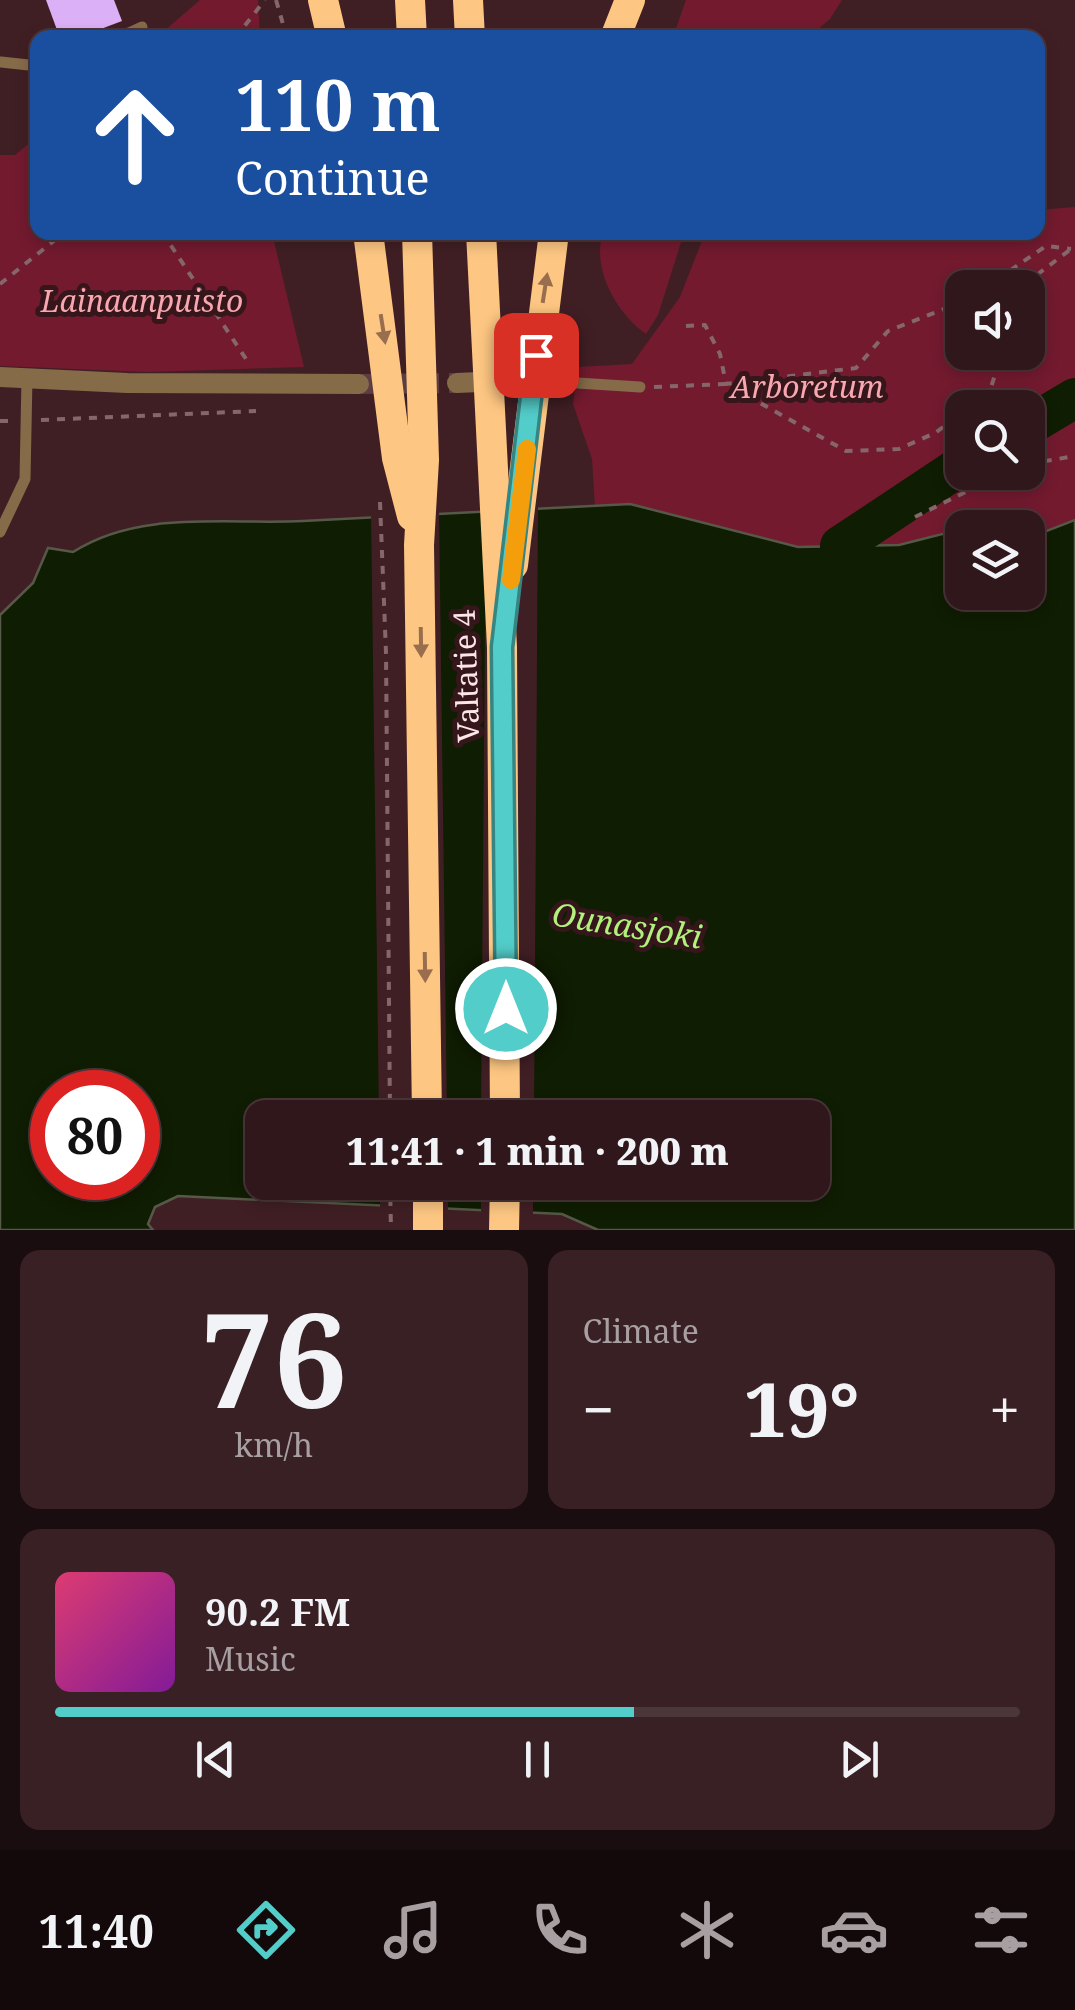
<!DOCTYPE html>
<meta charset="utf-8">
<style>
:root{--surface:#30171b;--page:#382024;--text:#f1f3f6;--muted:#a89fa3;--line:#4b363a;--accent:#53cdc9}
body{margin:0;font-family:"Noto Serif",serif;background:var(--page);color:var(--text);height:100vh;display:flex;flex-direction:column;font-size:38px;white-space:nowrap}
*{box-sizing:border-box;margin:0}
p{font-size:32px;color:var(--muted)}
.icon{flex:none;width:55px;height:55px;fill:none;stroke:currentColor;stroke-width:2;stroke-linecap:round;stroke-linejoin:round}
.map{position:relative;height:1230px;overflow:hidden}
.details{display:flex;flex-direction:column;gap:20px;padding:20px;background:#1a0d0f;flex:1}
.details>*{flex:none}
.guide{position:absolute;left:30px;top:30px;width:1015px;height:210px;border-radius:20px;box-shadow:0 5px 15px #0003,0 0 0 2px var(--line);background:#1a4fa0;color:#fff;overflow:hidden}
.controls{position:absolute;left:945px;top:270px;display:grid;gap:20px}
.controls a{display:grid;place-items:center;width:100px;height:100px;border-radius:20px;background:var(--surface);box-shadow:0 5px 15px #0003,0 0 0 2px var(--line);font-size:50px}
.speed{position:absolute;left:30px;top:1070px;display:flex;gap:20px;font-size:50px;font-weight:700;text-align:center}
.speed>*{display:grid;place-content:center;width:130px;height:130px;border-radius:50%;background:var(--surface);box-shadow:0 5px 15px #0003,0 0 0 2px var(--line);line-height:1}
.speed .limit{border:15px solid #d22;background:#fff;color:#111}
.pin{position:absolute;display:grid;place-items:center;width:85px;height:85px;color:#fff;margin:-42px;border-radius:20px;box-shadow:0 5px 15px #0006}
.me{position:absolute;width:110px;margin:-55px;rotate:0deg;stroke-linejoin:round;filter:drop-shadow(0 0 8px #0008)}
.turn{display:flex;align-items:center;gap:35px;height:210px;padding:0 40px;font-size:45px}
.turn .icon{width:130px;height:130px;stroke-width:2.5}
.turn b{display:block;font-size:70px;line-height:85px}
.big{font-size:75px;font-weight:800;line-height:1.1}
.details .widget{flex:1;display:flex;flex-direction:column;justify-content:center;gap:15px;min-width:0;padding:0 35px;border-radius:20px;background:var(--page)}
.details .dial{align-items:center;gap:0}
.dial b{font-size:130px;line-height:1}
.song{display:flex;align-items:center;gap:30px}
.cover{width:120px;height:120px;border-radius:15px;background:linear-gradient(135deg,hsl(340 70% 55%),hsl(290 70% 35%))}
.played{height:10px;border-radius:5px;background:linear-gradient(90deg,var(--accent) 60%,var(--line) 60%)}
.keys{display:flex;justify-content:space-around;direction:ltr}
.heat{display:flex;justify-content:space-between;align-items:center;font-size:55px;direction:ltr}
.details .tiles{flex:1;display:grid;gap:20px;grid-template-columns:1fr 1fr}
.widget:last-child{grid-column:span 2}
.trip{position:absolute;left:245px;top:1100px;width:585px;height:100px;border-radius:20px;background:var(--surface);box-shadow:0 5px 15px #0003,0 0 0 2px var(--line);font-weight:800;line-height:100px;text-align:center}
.dock{display:flex;height:160px;justify-content:space-around;align-items:center;background:#13090b;color:var(--muted)}
.dock .icon{width:70px;height:70px}
.dock .selected{color:var(--accent)}
.dock b{font-size:45px;color:var(--text)}
.map>svg:first-child{display:block}
.green{fill:#731a2f;fill-rule:evenodd}
.water{fill:#0f1d02;stroke:#565947;stroke-width:2.5;fill-rule:evenodd}
.pier{fill:#401f24}
.lines{fill:none;stroke-linecap:round;stroke-linejoin:round}
.river{stroke:#0f1d02;stroke-width:40}
.building{fill:#dbb0f6}
.street-tunnel{stroke:#5c3d41;stroke-width:20;stroke-dasharray:20 10;stroke-linecap:butt}
.path{stroke:#85676b;stroke-width:4;stroke-dasharray:8 8;stroke-linecap:butt}
.lane{stroke:#866b49;stroke-width:11}
.street{stroke:#866b49;stroke-width:20}
.highway{stroke:#fdc682;stroke-width:30}
.oneway{fill:#996e4e}
.route-casing{stroke:#368583;stroke-width:25}
.route{stroke:#53cdc9;stroke-width:18}
.slow{stroke:#f59e0b;stroke-width:18}
.labels{text-anchor:middle;stroke-width:10;stroke-linejoin:round;paint-order:stroke}
.park-label{font-size:30px;font-style:italic;fill:#f8a6af;stroke:#35161a}
.street-label{font-size:30px;fill:#fde6e8;stroke:#35161a}
.water-label{font-size:32px;font-style:italic;fill:#b2f17b;stroke:#35161a}
</style>
<div class="map">
<svg width="1075" height="1230" viewBox="0 0 1075 1230">
<rect width="100%" height="100%" fill="#401f24"/>
<g class="green">
<path d="M 200,0 L 258,0 L 260,37 L 157,37 Z"/>
<path d="M 686,0 L 842,0 L 830,19 L 809,37 L 673,37 Z"/>
<path d="M 37,137 L 38,232 L 272,233 L 304,367 L 148,372 L 0,366 L 0,155 L 15,155 Z"/>
<path d="M 1075,207 L 1075,520 L 1044,532 L 977,525 L 899,545 L 798,547 L 631,504 L 595,506 L 592,459 L 573,404 L 578,367 L 632,364 L 680,297 L 705,233 L 1038,232 L 1038,210 ZM 962,288 L 1028,288 L 1028,352 L 962,352 ZM 962,408 L 1028,408 L 1028,472 L 962,472 Z"/>
<path d="M 603,233 L 684,233 L 658,315 L 646,334 C 617,314 591,268 603,233 Z"/>
</g>
<path class="water" d="M 630,504 L 798,547 L 899,545 L 962,529 L 962,592 L 1028,592 L 1028,530 L 1044,532 L 1075,520 L 1075,1230 L 598,1230 L 562,1214 L 178,1196 L 155,1207 L 148,1224 L 153,1230 L 0,1230 L 0,615 L 33,583 L 48,548 L 73,552 C 140,509 227,525 303,521 C 412,515 521,509 630,504 ZM 52,1092 L 138,1092 L 138,1178 L 52,1178 ZM 262,1118 L 812,1118 L 812,1182 L 262,1182 Z"/>
<g class="pier">
<path d="M 538,504 L 534,1117 L 481,1117 L 486,506 Z"/>
<path d="M 439,509 L 447,1117 L 379,1117 L 371,512 Z"/>
<path d="M 380,1183 L 448,1183 L 448,1216 L 380,1212 Z"/>
<path d="M 481,1183 L 533,1183 L 533,1219 L 481,1218 Z"/>
</g>
<g class="lines">
<g class="river">
<path d="M 1028,426 L 1075,398"/>
<path d="M 840,546 L 962,465"/>
</g>
</g>
<path class="building" d="M 46,0 L 114,0 L 122,21 L 77,38 L 60,38 Z"/>
<g class="lines">
<g class="street-tunnel">
<path d="M 479,382 L 562,382"/>
<path d="M 359,384 L 457,383"/>
</g>
<g class="path">
<path d="M 276,0 L 287,38"/>
<path d="M 235,38 L 265,0"/>
<path d="M 162,232 L 248,362"/>
<path d="M 0,284 L 65,232"/>
<path d="M 984,288 L 1046,246 L 1071,249"/>
<path d="M 1028,288 L 1038,274 L 1075,246"/>
<path d="M 686,326 L 705,325 L 720,354 L 726,384 L 856,368 L 888,331 L 962,302"/>
<path d="M 654,387 L 726,384 L 846,451 L 899,449 L 935,433 L 962,413"/>
<path d="M 971,408 L 989,394 L 1002,352"/>
<path d="M 41,420 L 256,411"/>
<path d="M 0,421 L 12,421"/>
<path d="M 1028,464 L 1075,456"/>
<path d="M 380,502 L 386,653 L 390,1118"/>
<path d="M 915,517 L 1006,472"/>
<path d="M 390,1182 L 391,1230"/>
</g>
<g class="lane">
<path d="M 118,38 L 142,27"/>
<path d="M 1,62 L 38,66"/>
<path d="M 562,382 L 640,387"/>
<path d="M 0,532 L 25,479 L 27,378"/>
</g>
<g class="street">
<path d="M 0,377 L 127,383 L 359,384"/>
<path d="M 457,383 L 479,382"/>
</g>
<g class="highway">
<path d="M 323,0 L 332,38"/>
<path d="M 410,0 L 412,38"/>
<path d="M 468,0 L 470,38"/>
<path d="M 615,38 L 630,0"/>
<path d="M 368,232 L 397,458 L 412,516"/>
<path d="M 417,232 L 424,460 L 419,545 L 427,1118"/>
<path d="M 481,232 L 502,647 L 505,1118"/>
<path d="M 513,565 L 554,232"/>
<path d="M 428,1182 L 428,1230"/>
<path d="M 504,1230 L 505,1182"/>
</g>
</g>
<defs><path id="oneway-solid" d="M-6-.8H1V-3.2L6.5 0L1 3.2V.8H-6Z" transform="scale(2.5)"/></defs>
<g class="oneway">
<use href="#oneway-solid" transform="translate(545 288) rotate(-81)"/>
<use href="#oneway-solid" transform="translate(383 329) rotate(81)"/>
<use href="#oneway-solid" transform="translate(421 642) rotate(89)"/>
<use href="#oneway-solid" transform="translate(425 967) rotate(89)"/>
</g>
<g class="lines">
<g class="route-casing">
<path id="route" d="M 506,1009 L 502,647 L 536,355"/>
</g>
<use href="#route" class="route"/>
<path class="slow" d="M 511,580 L 527,449"/>
</g>
<g class="labels">
<g class="park-label">
<text x="142" y="312">Lainaanpuisto</text>
<text x="807" y="398">Arboretum</text>
</g>
<g class="street-label">
<text transform="translate(467 676) rotate(-92)" y="10">Valtatie 4</text>
</g>
<g class="water-label">
<text transform="translate(627 926) rotate(9)" y="11">Ounasjoki</text>
</g>
</g>
</svg>
<div class="controls">
<a><svg class="icon" aria-label="sound" viewBox="0 0 24 24"><path d="M4 9h4l5-4v14l-5-4H4zM17 9q2 3 0 6"/></svg></a>
<a><svg class="icon" aria-label="search" viewBox="0 0 24 24"><circle cx="10" cy="10" r="6"/><path d="M15 15l6 6"/></svg></a>
<a><svg class="icon" aria-label="layers" viewBox="0 0 24 24"><path d="M12 4l9 5-9 5-9-5zM3 14l9 5 9-5"/></svg></a>
</div>
<div class="speed"><div class="limit">80</div></div>
<div class="pin" style="left:536px;top:355px;background:#d93025"><svg class="icon" aria-label="arrive" viewBox="0 0 24 24"><path d="M6 21V4h12l-3 4 3 4H6"/></svg></div>
<svg class="me" style="left:506px;top:1009px" viewBox="-20 -20 40 40"><circle r="17" fill="#53cdc9" stroke="#fff" stroke-width="3"/><path d="M0-11L8 9 0 5-8 9z" fill="#fff"/></svg>
<div class="trip">11:41 · 1 min · 200 m</div>
<div class="guide">
<div class="turn"><svg class="icon" aria-label="ahead" viewBox="0 0 24 24"><path d="M12 20V5M6 11l6-6 6 6"/></svg><div><b>110 m</b>Continue</div></div>
</div>
</div>
<section class="details">
<div class="tiles">
<div class="widget dial"><b>76</b><p>km/h</p></div>
<div class="widget"><p>Climate</p>
<div class="heat"><a>−</a><b class="big">19°</b><a>+</a></div>
</div>
<div class="widget">
<div class="song"><i class="cover"></i><div><b>90.2 FM</b><p>Music</p></div></div>
<div class="played"></div>
<div class="keys"><svg class="icon" aria-label="previous" viewBox="0 0 24 24"><path d="M18 5L8 12l10 7zM5 5v14"/></svg><svg class="icon" aria-label="pause" viewBox="0 0 24 24"><path d="M8 5v14M16 5v14"/></svg><svg class="icon" aria-label="next" viewBox="0 0 24 24"><path d="M6 5l10 7-10 7zM19 5v14"/></svg></div>
</div>
</div>
</section>
<nav class="dock">
<b>11:40</b>
<svg class="icon selected" aria-label="directions" viewBox="0 0 24 24"><path d="M12 3l9 9-9 9-9-9zM9 14v-3h6M13 9l2 2-2 2"/></svg>
<svg class="icon" aria-label="music" viewBox="0 0 24 24"><path d="M9 18V5l10-2v13"/><circle cx="6" cy="18" r="3"/><circle cx="16" cy="16" r="3"/></svg>
<svg class="icon" aria-label="phone" viewBox="0 0 24 24"><path d="M5 4h4l2 5-3 2q2 4 5 5l2-3 5 2v4C11 20 4 13 5 4z"/></svg>
<svg class="icon" aria-label="climate" viewBox="0 0 24 24"><path d="M12 3v18M4 7l16 10M4 17L20 7"/></svg>
<svg class="icon" aria-label="car" viewBox="0 0 24 24"><path d="M5 17H2v-5l4-1 3-4h7l3 4 3 1v5h-3M9 17h6M6 11h13"/><circle cx="7" cy="17" r="2"/><circle cx="17" cy="17" r="2"/></svg>
<svg class="icon" aria-label="filters" viewBox="0 0 24 24"><path d="M4 7h16M4 17h16"/><circle cx="9" cy="7" r="2"/><circle cx="15" cy="17" r="2"/></svg>
</nav>
